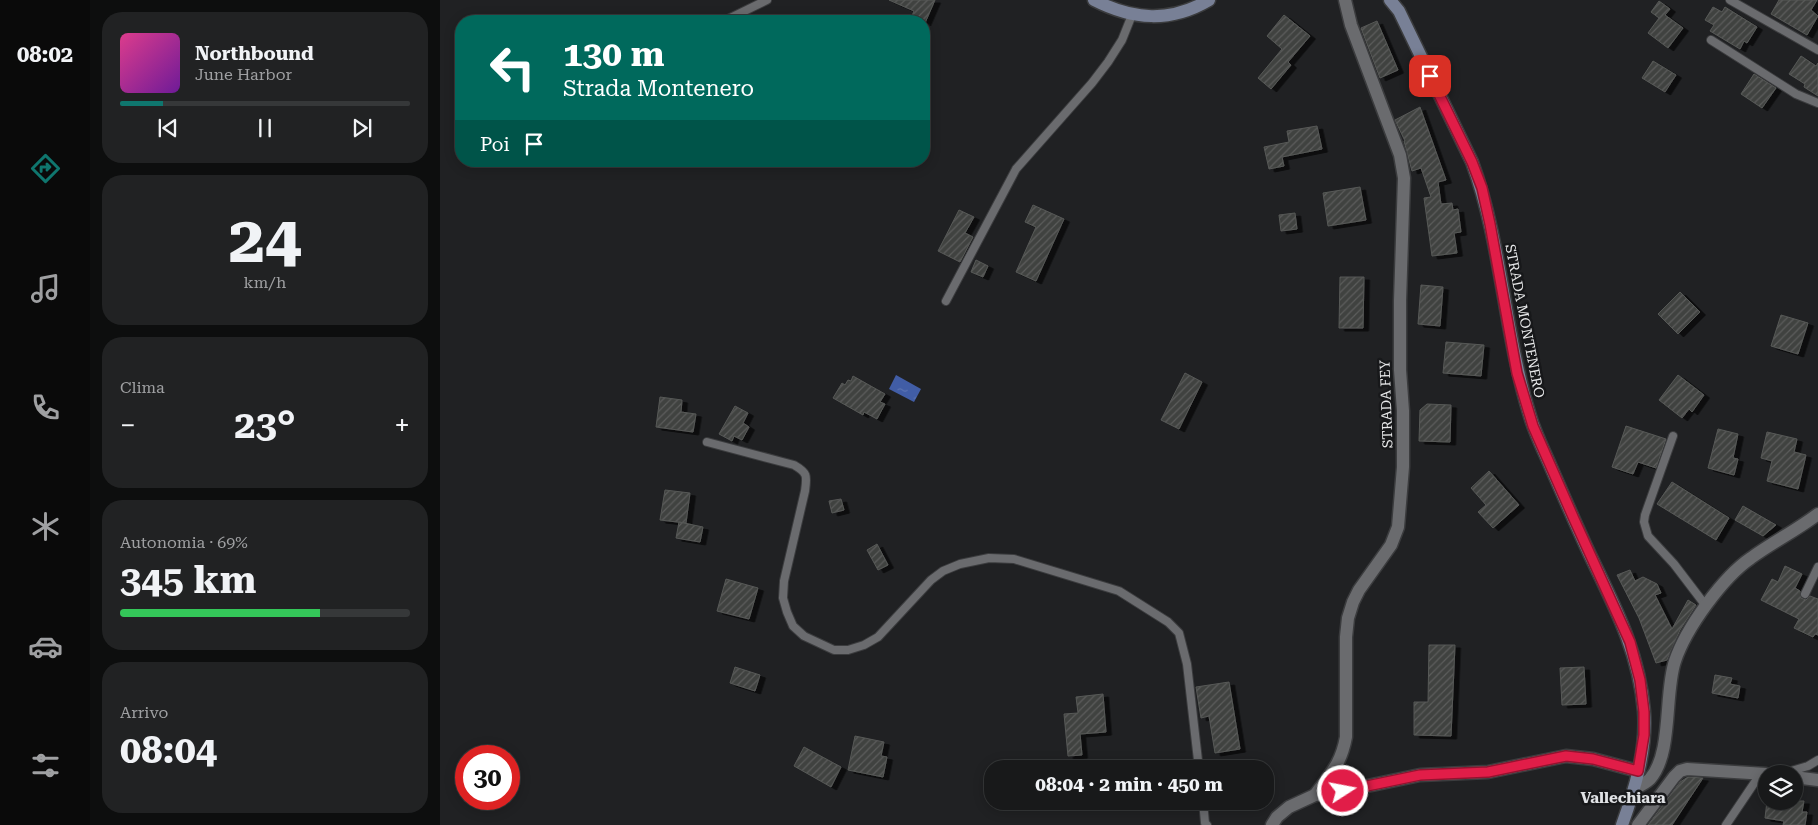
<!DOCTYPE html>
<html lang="it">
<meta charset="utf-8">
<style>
:root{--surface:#18191a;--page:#212223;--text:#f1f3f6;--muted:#9fa0a2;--line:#363839;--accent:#0f766e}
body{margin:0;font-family:"Roboto Serif",serif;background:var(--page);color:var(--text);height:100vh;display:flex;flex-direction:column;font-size:19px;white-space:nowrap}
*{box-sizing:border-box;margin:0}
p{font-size:16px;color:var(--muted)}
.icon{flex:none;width:28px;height:28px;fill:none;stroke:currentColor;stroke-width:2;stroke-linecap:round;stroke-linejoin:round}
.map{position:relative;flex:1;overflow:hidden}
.drawer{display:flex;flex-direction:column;gap:12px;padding:12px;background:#0d0e0e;width:350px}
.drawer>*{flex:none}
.guide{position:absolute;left:15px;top:15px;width:475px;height:152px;border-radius:20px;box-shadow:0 2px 12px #0003,0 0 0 1px var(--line);background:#00695c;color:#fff;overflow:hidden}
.tools{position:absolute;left:1318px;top:765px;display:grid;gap:10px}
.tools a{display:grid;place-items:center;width:45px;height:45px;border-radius:50%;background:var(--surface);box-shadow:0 2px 12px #0003,0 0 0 1px var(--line);font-size:25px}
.speed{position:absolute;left:15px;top:745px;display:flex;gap:10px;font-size:25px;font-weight:700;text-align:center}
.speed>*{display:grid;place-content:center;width:65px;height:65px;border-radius:50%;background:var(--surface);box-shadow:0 2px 12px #0003,0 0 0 1px var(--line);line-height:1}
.speed .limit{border:8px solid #d22;background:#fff;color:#111}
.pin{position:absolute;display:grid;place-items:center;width:42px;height:42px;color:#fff;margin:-21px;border-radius:10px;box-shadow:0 2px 8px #0006}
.me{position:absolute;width:55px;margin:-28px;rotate:79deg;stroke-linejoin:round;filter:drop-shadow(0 0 4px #0008)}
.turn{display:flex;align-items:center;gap:18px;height:105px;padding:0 25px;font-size:22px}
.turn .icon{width:65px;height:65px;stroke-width:2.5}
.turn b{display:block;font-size:35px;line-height:42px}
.then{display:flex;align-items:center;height:48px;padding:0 25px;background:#0003;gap:10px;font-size:19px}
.big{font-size:38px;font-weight:700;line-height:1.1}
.drawer .tile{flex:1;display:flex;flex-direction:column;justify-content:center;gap:8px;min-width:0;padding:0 18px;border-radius:20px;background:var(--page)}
.drawer .dial{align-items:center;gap:0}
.dial b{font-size:65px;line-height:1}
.song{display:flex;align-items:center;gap:15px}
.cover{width:60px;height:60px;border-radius:8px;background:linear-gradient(135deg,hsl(330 70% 55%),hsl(280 70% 35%))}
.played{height:5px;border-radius:2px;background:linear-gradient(90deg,var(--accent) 15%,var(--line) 15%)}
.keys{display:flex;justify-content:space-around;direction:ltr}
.heat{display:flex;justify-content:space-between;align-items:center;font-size:28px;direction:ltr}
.charge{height:8px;border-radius:4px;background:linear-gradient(90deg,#34c759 69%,var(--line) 0)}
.trip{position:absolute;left:544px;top:760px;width:290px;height:50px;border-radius:20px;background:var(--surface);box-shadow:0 2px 12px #0003,0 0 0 1px var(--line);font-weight:700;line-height:50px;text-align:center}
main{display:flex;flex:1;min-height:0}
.tabs{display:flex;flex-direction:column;width:90px;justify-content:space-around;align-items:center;background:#0a0a0a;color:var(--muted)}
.tabs .icon{width:35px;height:35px}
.tabs .current{color:var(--accent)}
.tabs b{font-size:22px;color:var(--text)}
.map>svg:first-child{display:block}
.water{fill:url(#water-ripples)}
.building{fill:url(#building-hatch);stroke:#575957;filter:url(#shadow)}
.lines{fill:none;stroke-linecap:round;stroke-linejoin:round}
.service-casing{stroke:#3b3c3e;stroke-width:10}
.minor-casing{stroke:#3b3c3e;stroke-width:15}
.secondary-casing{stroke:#3b3c3e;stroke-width:15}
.service{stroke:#6a6b6e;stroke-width:8}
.minor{stroke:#6a6b6e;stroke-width:12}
.secondary{stroke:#788096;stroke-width:12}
.route-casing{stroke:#92132f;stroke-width:12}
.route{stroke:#e11d48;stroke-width:9}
.labels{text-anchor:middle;stroke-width:5;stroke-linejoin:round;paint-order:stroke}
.street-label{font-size:14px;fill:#e8e9ea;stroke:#17181a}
.neighbourhood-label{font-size:15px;font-weight:bold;fill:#e0e2e5;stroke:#17181a}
</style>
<main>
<nav class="tabs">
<b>08:02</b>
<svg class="icon current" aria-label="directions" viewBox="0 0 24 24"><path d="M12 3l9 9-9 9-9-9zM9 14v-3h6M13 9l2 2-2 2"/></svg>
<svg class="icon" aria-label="music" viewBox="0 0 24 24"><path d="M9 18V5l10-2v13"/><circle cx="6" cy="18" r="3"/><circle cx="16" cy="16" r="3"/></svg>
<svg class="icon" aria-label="phone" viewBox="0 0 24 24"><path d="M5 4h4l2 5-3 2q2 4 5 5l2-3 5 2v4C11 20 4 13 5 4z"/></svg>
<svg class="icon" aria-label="climate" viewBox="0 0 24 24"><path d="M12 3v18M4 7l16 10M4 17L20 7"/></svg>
<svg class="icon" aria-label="car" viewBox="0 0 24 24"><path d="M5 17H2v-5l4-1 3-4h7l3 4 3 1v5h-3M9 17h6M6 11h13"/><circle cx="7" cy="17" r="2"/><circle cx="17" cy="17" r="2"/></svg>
<svg class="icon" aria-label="filters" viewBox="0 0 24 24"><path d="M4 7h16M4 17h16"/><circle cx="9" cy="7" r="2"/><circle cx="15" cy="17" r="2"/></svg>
</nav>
<section class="drawer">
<div class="tile">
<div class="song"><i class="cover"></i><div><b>Northbound</b><p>June Harbor</p></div></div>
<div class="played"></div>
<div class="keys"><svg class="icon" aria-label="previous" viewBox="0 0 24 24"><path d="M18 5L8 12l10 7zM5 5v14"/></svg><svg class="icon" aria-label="pause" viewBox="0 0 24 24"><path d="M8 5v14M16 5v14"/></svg><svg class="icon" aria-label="next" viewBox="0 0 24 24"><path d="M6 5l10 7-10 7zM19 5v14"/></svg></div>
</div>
<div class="tile dial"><b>24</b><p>km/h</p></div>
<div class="tile"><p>Clima</p>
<div class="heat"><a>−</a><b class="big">23°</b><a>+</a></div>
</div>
<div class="tile"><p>Autonomia · 69%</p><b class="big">345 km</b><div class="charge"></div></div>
<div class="tile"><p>Arrivo</p><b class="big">08:04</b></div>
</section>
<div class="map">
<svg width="1378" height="825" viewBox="0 0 1378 825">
<defs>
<pattern id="water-ripples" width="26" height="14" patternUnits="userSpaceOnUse" patternTransform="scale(1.25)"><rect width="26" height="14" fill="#415da6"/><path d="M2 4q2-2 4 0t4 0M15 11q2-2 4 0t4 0" fill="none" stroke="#5c74b2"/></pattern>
<pattern id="building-hatch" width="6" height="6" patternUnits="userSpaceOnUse" patternTransform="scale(1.25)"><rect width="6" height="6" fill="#404240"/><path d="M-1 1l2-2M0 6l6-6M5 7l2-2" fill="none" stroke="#5c5d5c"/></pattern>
<filter id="shadow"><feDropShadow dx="5.5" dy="3" stdDeviation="0" flood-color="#0009"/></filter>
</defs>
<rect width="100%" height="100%" fill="#202123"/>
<path class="water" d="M 456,375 L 481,389 L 474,402 L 449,389 Z"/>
<g class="building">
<path d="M 449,0 L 495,0 L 485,23 L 484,21 L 471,18 L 474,11 Z"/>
<path d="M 1339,0 L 1377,0 L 1371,10 L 1378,16 L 1367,35 L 1331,14 Z"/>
<path d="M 1219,1 L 1230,9 L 1225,15 L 1243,28 L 1228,48 L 1208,33 L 1219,18 L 1211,12 Z"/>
<path d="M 1273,7 L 1282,12 L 1285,7 L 1317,27 L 1307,43 L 1304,41 L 1300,49 L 1270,31 L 1274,25 L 1265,20 Z"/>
<path d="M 844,15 L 870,36 L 848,62 L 851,65 L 831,89 L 818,78 L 842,49 L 827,36 Z"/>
<path d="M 937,21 L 958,70 L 940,78 L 921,28 Z"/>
<path d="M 1361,56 L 1376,66 L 1378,63 L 1378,96 L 1364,87 L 1365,84 L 1349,74 Z"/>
<path d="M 1213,61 L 1236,75 L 1225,92 L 1202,78 Z"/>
<path d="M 1314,74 L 1336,88 L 1322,108 L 1301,94 Z"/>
<path d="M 980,107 L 1006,180 L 998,182 L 1001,204 L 1012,203 L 1013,210 L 1018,209 L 1021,232 L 1014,233 L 1017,253 L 992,256 L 984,198 L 991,197 L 981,168 L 972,171 L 964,141 L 965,141 L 955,120 Z"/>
<path d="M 877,126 L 882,149 L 842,157 L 844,166 L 829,169 L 824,147 L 849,142 L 847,131 Z"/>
<path d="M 920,187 L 926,220 L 888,226 L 883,193 Z"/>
<path d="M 593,205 L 624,219 L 596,281 L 576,272 L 596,227 L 585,222 Z"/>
<path d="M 519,210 L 534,217 L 525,233 L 533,237 L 520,262 L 498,251 Z"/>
<path d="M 855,213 L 857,229 L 841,231 L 839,215 Z"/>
<path d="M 536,260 L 548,266 L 543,277 L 531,272 Z"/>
<path d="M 900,277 L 924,277 L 923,328 L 899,328 Z"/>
<path d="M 981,285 L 1003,287 L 1000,326 L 978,324 Z"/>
<path d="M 1240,292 L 1260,312 L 1238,334 L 1218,314 Z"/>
<path d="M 1341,315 L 1368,323 L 1358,354 L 1331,346 Z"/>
<path d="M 1006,342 L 1044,345 L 1041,376 L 1003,373 Z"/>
<path d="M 745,373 L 762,382 L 739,429 L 721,420 Z"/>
<path d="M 1238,375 L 1264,395 L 1252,412 L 1249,409 L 1242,418 L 1219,400 Z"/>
<path d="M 413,376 L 445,394 L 440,402 L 445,404 L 437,419 L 424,412 L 423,415 L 393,398 L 402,383 L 405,385 L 408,380 L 411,381 Z"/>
<path d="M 220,397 L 242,400 L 241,412 L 256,414 L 253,432 L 216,427 Z"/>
<path d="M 987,404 L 1011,405 L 1010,442 L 979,441 L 980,410 Z"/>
<path d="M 295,406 L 308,413 L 303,423 L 309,427 L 302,440 L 294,436 L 292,441 L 279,434 Z"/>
<path d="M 1186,426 L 1226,439 L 1216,468 L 1198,462 L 1193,474 L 1172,467 Z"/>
<path d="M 1278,429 L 1298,434 L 1293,458 L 1298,459 L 1294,475 L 1268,468 Z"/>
<path d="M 1327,432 L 1357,439 L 1354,452 L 1366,455 L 1358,489 L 1327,481 L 1332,461 L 1321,458 Z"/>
<path d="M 1049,471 L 1079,505 L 1053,528 L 1038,512 L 1046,505 L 1031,488 Z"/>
<path d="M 1232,482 L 1289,518 L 1276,540 L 1217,504 Z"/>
<path d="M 225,490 L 250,493 L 246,523 L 220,520 Z"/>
<path d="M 401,499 L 404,510 L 392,513 L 389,501 Z"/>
<path d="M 1303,506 L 1336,525 L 1323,536 L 1295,520 Z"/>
<path d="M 239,522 L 263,527 L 260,542 L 236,538 Z"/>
<path d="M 437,544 L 448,565 L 438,570 L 427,550 Z"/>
<path d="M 1345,566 L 1362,574 L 1355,588 L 1360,591 L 1361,598 L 1366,600 L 1370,596 L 1378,599 L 1378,635 L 1375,634 L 1373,637 L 1354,628 L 1359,619 L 1321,600 L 1332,579 L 1338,582 Z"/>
<path d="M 1190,570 L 1195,581 L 1203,577 L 1217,584 L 1221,593 L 1215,595 L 1232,629 L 1248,600 L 1256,605 L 1240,630 L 1227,660 L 1216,663 L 1199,618 L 1177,575 Z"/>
<path d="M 286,579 L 318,588 L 309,619 L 277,611 Z"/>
<path d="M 989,645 L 1015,645 L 1011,736 L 974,735 L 974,702 L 988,702 Z"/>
<path d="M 295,667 L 320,675 L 315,691 L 290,683 Z"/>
<path d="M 1144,667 L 1146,704 L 1122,705 L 1120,668 Z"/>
<path d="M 1275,675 L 1292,678 L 1290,684 L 1300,686 L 1298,698 L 1272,693 Z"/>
<path d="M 789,682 L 800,749 L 775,753 L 769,716 L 761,718 L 756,687 Z"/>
<path d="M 663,694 L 666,732 L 640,734 L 642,755 L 628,756 L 624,714 L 638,713 L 636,697 Z"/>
<path d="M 415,736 L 444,742 L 441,756 L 447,757 L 443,777 L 408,770 Z"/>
<path d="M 364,747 L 401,767 L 391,787 L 354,766 Z"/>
<path d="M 1248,777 L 1263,778 L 1232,825 L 1208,825 L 1240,782 Z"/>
<path d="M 1327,801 L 1364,801 L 1362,812 L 1367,812 L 1365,825 L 1343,825 L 1344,821 L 1325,818 Z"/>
</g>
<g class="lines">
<g class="service-casing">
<g id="service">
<path d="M 1290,0 L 1378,50"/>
<path d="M 284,21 L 327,0"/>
<path d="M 1271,40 L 1356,94 L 1378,103"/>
<path d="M 506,301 L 576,169 L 652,83 L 668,62 L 682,40 L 692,15"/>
<path d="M 1233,436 L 1205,515 L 1204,522 L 1208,536 L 1234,564 L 1266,606"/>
<path d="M 267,442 L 354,465 C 368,473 367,476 365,491 L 344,581 L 343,598 L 347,612 L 353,626 L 364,636 L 394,650 L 408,650 L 424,645 L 438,637 L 491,580 L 503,571 L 520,564 L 549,558 L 574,559 L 679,591 L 728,622 L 739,633 L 747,664 L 759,769"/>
<path d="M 1365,594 L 1378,567"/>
<path d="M 1341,774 L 1368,766 L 1378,760"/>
<path d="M 763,801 L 765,823 L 767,825"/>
<path d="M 1286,825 L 1321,773"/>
</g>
</g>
<g class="minor-casing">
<g id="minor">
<path d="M 1354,777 L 1378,780"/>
<path d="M 1194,789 C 1200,786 1206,783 1210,779 C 1233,753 1224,693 1235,661 C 1246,628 1283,577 1311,558 C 1333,542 1357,530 1378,514"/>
<path d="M 875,795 C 891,773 901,764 906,737 L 906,637 L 908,618 L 913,602 L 919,590 L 951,545 L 958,527 L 963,467 L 963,411 L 960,370 L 960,301 L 964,178 L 960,155 L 911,25 L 905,0"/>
<path d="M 832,825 L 837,817 L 849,807 L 875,795 L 903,791 L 980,775 L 1048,772 L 1126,756 L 1153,759 L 1198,771"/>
<path d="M 1198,825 L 1234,777 L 1240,771 L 1247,769 L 1326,774"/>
</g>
</g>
<g class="secondary-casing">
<g id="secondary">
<path d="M 654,0 C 693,20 730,23 769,0"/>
<path d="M 950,0 L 959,11 L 1032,162 C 1062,244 1064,333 1090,416 C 1095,433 1103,449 1110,465 C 1123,495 1136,525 1150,555 C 1175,607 1199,652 1204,711 C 1207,749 1195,789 1182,825"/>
</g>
</g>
<use href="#service" class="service"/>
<use href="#minor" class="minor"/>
<use href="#secondary" class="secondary"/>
</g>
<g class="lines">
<g class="route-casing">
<path id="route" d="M 903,791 L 980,775 L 1048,772 L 1126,756 L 1153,759 L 1198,771 L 1204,735 L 1204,712 L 1200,680 L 1190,642 L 1134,519 L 1093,426 L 1077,373 L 1050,224 L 1042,188 L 1032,162 L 990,76"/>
</g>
<use href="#route" class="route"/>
</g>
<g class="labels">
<g class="street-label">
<text transform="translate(1085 321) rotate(79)" y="5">STRADA MONTENERO</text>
<text transform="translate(946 404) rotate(-92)" y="5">STRADA FEY</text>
</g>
<g class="neighbourhood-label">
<text x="1183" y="803">Vallechiara</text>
</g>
</g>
</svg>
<div class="tools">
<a><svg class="icon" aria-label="layers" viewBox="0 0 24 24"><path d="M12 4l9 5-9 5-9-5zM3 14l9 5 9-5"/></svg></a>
</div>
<div class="speed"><div class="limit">30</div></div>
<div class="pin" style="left:990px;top:76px;background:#d93025"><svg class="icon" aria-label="arrive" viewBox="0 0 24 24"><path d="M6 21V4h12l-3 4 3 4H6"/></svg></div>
<svg class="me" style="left:903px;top:791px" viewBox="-20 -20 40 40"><circle r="17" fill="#e11d48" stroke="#fff" stroke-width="3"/><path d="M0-11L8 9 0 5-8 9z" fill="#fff"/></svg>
<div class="trip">08:04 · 2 min · 450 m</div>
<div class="guide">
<div class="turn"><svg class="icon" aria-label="left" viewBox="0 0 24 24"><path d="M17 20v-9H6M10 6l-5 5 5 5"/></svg><div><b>130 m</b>Strada Montenero</div></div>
<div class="then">Poi<svg class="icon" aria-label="arrive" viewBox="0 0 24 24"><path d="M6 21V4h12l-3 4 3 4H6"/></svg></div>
</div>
</div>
</main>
